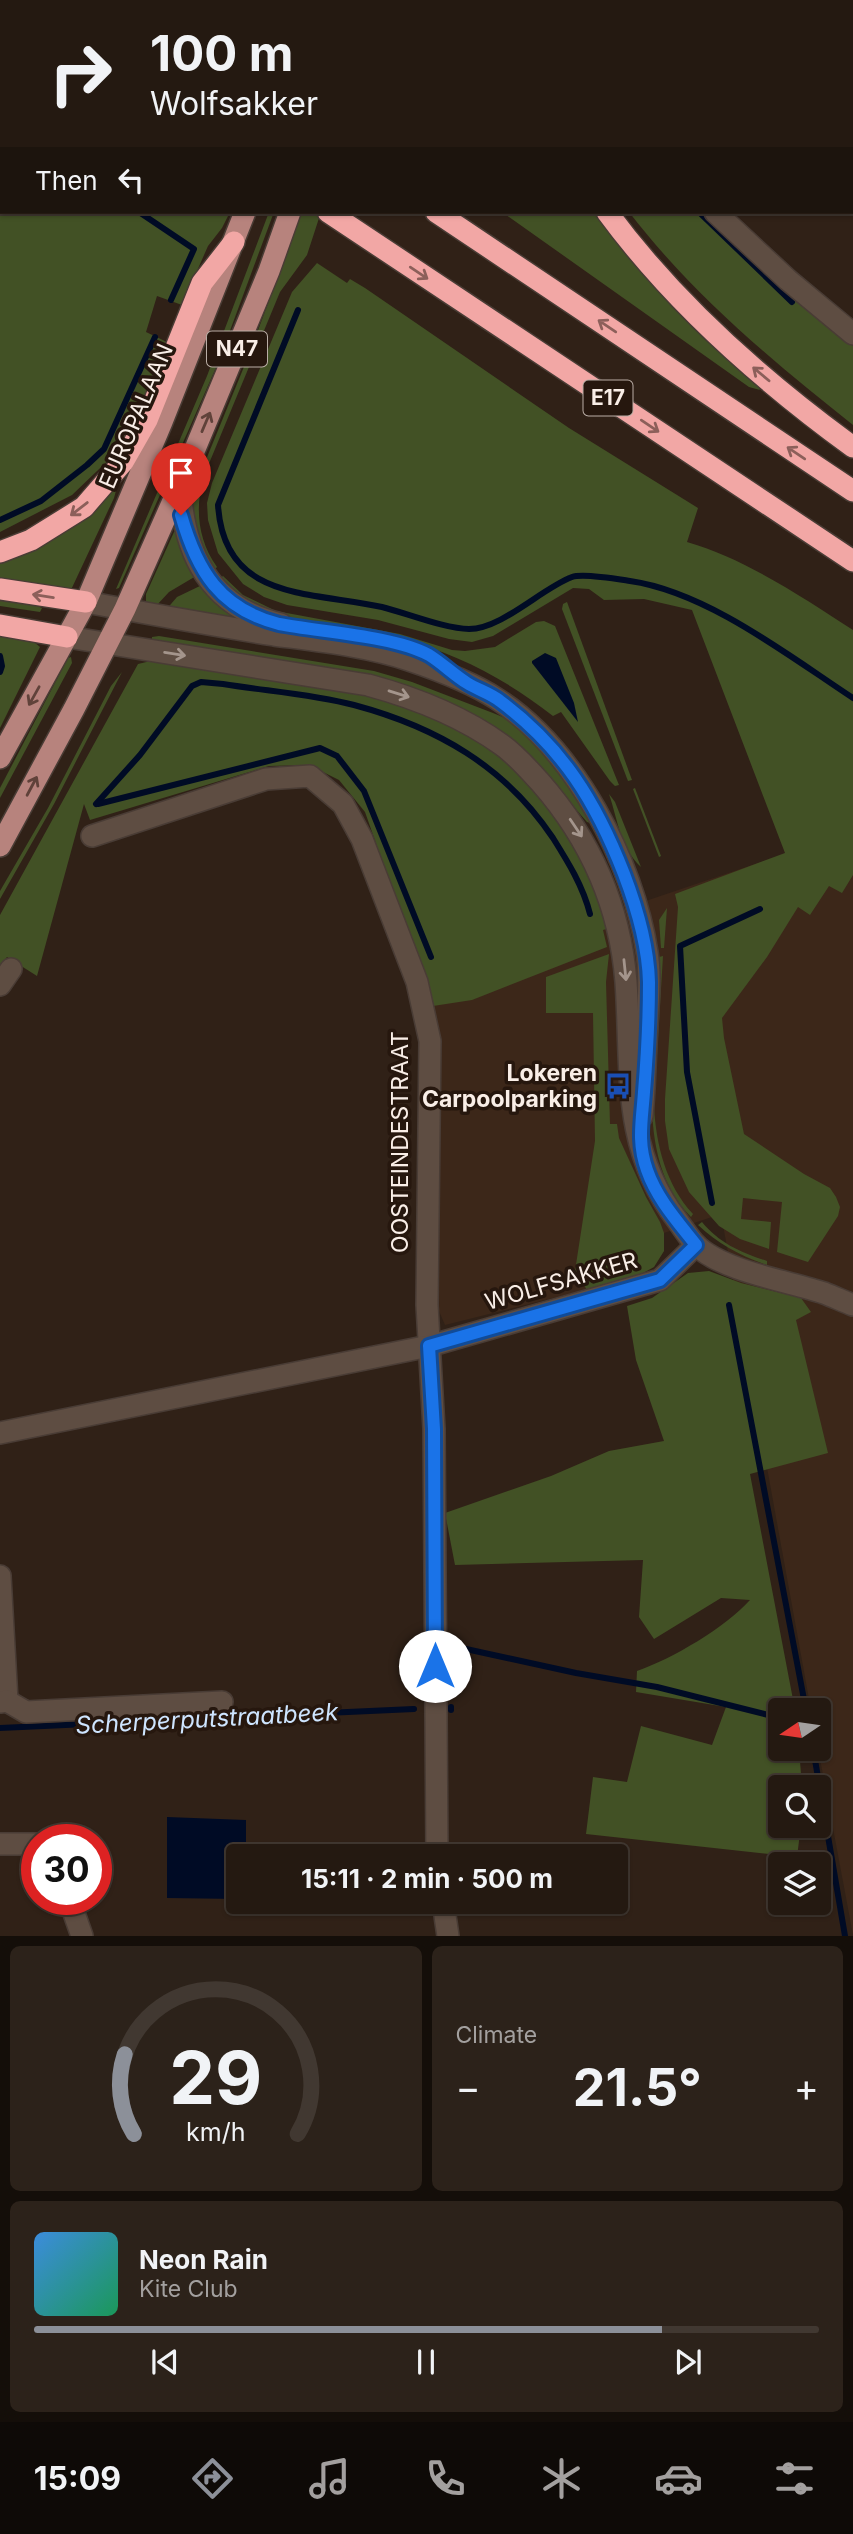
<!DOCTYPE html>
<meta charset="utf-8">
<style>
:root{--surface:#241911;--page:#2c221a;--text:#f1f3f6;--muted:#a3a09f;--line:#413831;--accent:#8c9099}
body{margin:0;font-family:Inter,sans-serif;background:var(--page);color:var(--text);height:100vh;display:flex;flex-direction:column;font-size:26px;white-space:nowrap}
*{box-sizing:border-box;margin:0}
p{font-size:23px;color:var(--muted)}
.icon{flex:none;width:38px;height:38px;fill:none;stroke:currentColor;stroke-width:2;stroke-linecap:round;stroke-linejoin:round}
.map{position:relative;height:1936px;overflow:hidden}
.panel{display:flex;flex-direction:column;gap:10px;padding:10px;background:#140e09;flex:1}
.panel>*{flex:none}
.guide{position:absolute;left:0px;top:0px;width:854px;height:214px;box-shadow:0 2px 5px #0004,0 0 0 2px var(--line);background:#241911;color:var(--text);overflow:hidden}
.needle{width:46px;rotate:257deg}
.tools{position:absolute;left:768px;top:1698px;display:grid;gap:14px}
.tools a{display:grid;place-items:center;width:63px;height:63px;border-radius:7px;background:var(--surface);box-shadow:0 2px 5px #0004,0 0 0 2px var(--line);font-size:35px}
.speed{position:absolute;left:21px;top:1824px;display:flex;gap:14px;font-size:35px;font-weight:700;text-align:center}
.speed>*{display:grid;place-content:center;width:91px;height:91px;border-radius:50%;background:var(--surface);box-shadow:0 2px 5px #0004,0 0 0 2px var(--line);line-height:1}
.speed .limit{border:10px solid #d22;background:#fff;color:#111}
.pin{position:absolute;display:grid;place-items:center;width:60px;height:60px;color:#fff;margin:-72px -30px;border-radius:50% 50% 50% 0;rotate:-45deg;box-shadow:0 0 7px #0007}
.pin .icon{rotate:45deg}
.me{position:absolute;width:77px;margin:-38px;rotate:0deg;stroke-linejoin:round;filter:drop-shadow(0 0 5px #0008)}
.turn{display:flex;align-items:center;gap:24px;height:147px;padding:0 35px;font-size:32px}
.turn .icon{width:91px;height:91px;stroke-width:2.5}
.turn b{display:block;font-size:49px;line-height:60px}
.then{display:flex;align-items:center;height:66px;padding:0 35px;background:#0003;gap:14px;font-size:26px}
.big{font-size:52px;font-weight:700;line-height:1.1}
.panel .card{flex:1;display:flex;flex-direction:column;justify-content:center;gap:10px;min-width:0;padding:0 24px;border-radius:10px;background:var(--page)}
.panel .dial{align-items:center;gap:0}
.dial svg{height:182px;overflow:visible;fill:none;stroke:var(--line);stroke-width:7;stroke-linecap:round;text-anchor:middle}
.dial text{fill:var(--text);stroke:none}
.song{display:flex;align-items:center;gap:21px}
.cover{width:84px;height:84px;border-radius:10px;background:linear-gradient(135deg,hsl(210 70% 55%),hsl(150 70% 35%))}
.played{height:7px;border-radius:4px;background:linear-gradient(90deg,var(--accent) 80%,var(--line) 80%)}
.keys{display:flex;justify-content:space-around;direction:ltr}
.heat{display:flex;justify-content:space-between;align-items:center;font-size:38px;direction:ltr}
.panel .tiles{flex:1;display:grid;gap:10px;grid-template-columns:1fr 1fr}
.card:last-child{grid-column:span 2}
.trip{position:absolute;left:226px;top:1844px;width:402px;height:70px;border-radius:7px;background:var(--surface);box-shadow:0 2px 5px #0004,0 0 0 2px var(--line);font-weight:700;line-height:70px;text-align:center}
.tabs{display:flex;height:112px;justify-content:space-around;align-items:center;background:#0e0a07;color:var(--muted)}
.tabs .icon{width:49px;height:49px}
.tabs .selected{color:var(--accent)}
.tabs b{font-size:32px;color:var(--text)}
.map>svg:first-child{display:block}
.built{fill:#3c2719}
.green{fill:#425125}
.water{fill:#000b25}
.lines{fill:none;stroke-linecap:round;stroke-linejoin:round}
.stream{stroke:#000b25;stroke-width:6}
.minor-casing{stroke:#493c35;stroke-width:24}
.major-casing{stroke:#493c35;stroke-width:24}
.highway-casing{stroke:#493c35;stroke-width:24}
.minor{stroke:#5e4d42;stroke-width:21}
.major{stroke:#b7837d;stroke-width:21}
.highway{stroke:#f2a7a5;stroke-width:21}
.oneway{stroke:#8c5f5a}
.oneway2{stroke:#60423a}
.oneway3{stroke:#a4958c}
.route-casing{stroke:#114b97;stroke-width:18}
.route{stroke:#1a73e8;stroke-width:12}
.labels{text-anchor:middle;stroke-width:7;stroke-linejoin:round;paint-order:stroke}
.shield{fill:#26170e;stroke:#baaea6;stroke-width:2}
.shield-label{font-size:21px;font-weight:bold;fill:#f9eee7}
.street-label{font-size:23px;fill:#f9eee7;stroke:#26170e}
.poi-label{font-size:23px;font-weight:bold;fill:#f9eee7;stroke:#26170e;text-anchor:end}
.water-label{font-size:24px;font-style:italic;fill:#cee5ff;stroke:#26170e}
</style>
<div class="map">
<svg width="853" height="1936" viewBox="0 0 853 1936">
<rect width="100%" height="100%" fill="#302117"/>
<path class="built" d="M 853,824 L 853,1935 L 818,1748 L 819,1710 L 811,1710 L 721,1214 L 664,1233 L 664,1251 L 654,1267 L 634,1278 L 445,1325 L 439,1311 L 440,1058 L 433,1001 L 424,976 L 785,854 Z"/>
<g class="green">
<path d="M 0,58 L 2,212 L 230,212 L 222,228 L 208,246 L 182,305 L 157,296 L 146,332 L 169,343 L 132,430 L 122,447 L 72,495 L 0,532 Z"/>
<path d="M 269,212 L 274,212 L 218,363 L 119,588 L 116,589 L 207,376 Z"/>
<path d="M 302,212 L 321,212 L 307,255 L 280,292 L 203,478 C 195,510 198,540 217,567 L 214,570 L 204,555 L 192,513 L 194,489 L 248,357 Z"/>
<path d="M 502,212 L 595,212 C 641,277 694,335 757,384 L 760,390 L 749,387 Z"/>
<path d="M 629,212 L 704,212 L 784,286 L 853,344 L 853,425 C 772,361 692,294 629,212 Z"/>
<path d="M 317,263 L 347,283 L 350,279 L 365,288 L 569,428 L 698,508 L 687,542 C 744,558 804,598 853,630 L 853,875 L 842,893 L 829,886 L 810,915 L 798,907 L 767,957 L 722,1018 L 724,1038 L 744,1134 L 804,1174 L 830,1188 L 836,1197 L 840,1207 L 838,1216 L 808,1262 L 777,1252 L 782,1202 L 743,1198 L 741,1219 L 771,1222 L 769,1249 L 740,1239 L 719,1226 L 689,1192 L 669,1149 L 665,1121 L 665,1099 L 678,907 L 675,894 L 785,853 L 692,610 L 644,599 L 604,600 L 589,589 L 573,588 L 493,636 L 472,642 L 449,639 L 378,620 L 287,605 L 264,597 L 243,584 L 218,553 L 208,520 L 207,503 L 212,483 L 292,292 Z"/>
<path d="M 117,487 L 114,498 L 70,592 L 0,581 L 0,562 C 50,547 80,523 117,487 Z"/>
<path d="M 176,531 L 196,576 L 169,592 L 156,606 L 150,607 L 146,602 L 146,594 L 174,532 Z"/>
<path d="M 223,576 L 243,595 L 276,611 L 400,634 L 452,650 L 465,651 L 495,647 L 536,622 L 544,621 L 555,626 L 619,785 L 615,786 L 610,781 L 561,712 L 553,716 C 507,680 457,653 400,639 C 349,626 290,628 244,600 C 235,595 227,585 220,578 Z"/>
<path d="M 202,585 L 240,619 L 165,611 L 177,597 Z"/>
<path d="M 0,600 L 37,606 L 42,608 L 40,612 L 0,606 Z"/>
<path d="M 567,602 L 632,780 L 628,781 L 562,609 L 563,604 Z"/>
<path d="M 0,636 L 34,642 L 40,647 L 0,728 Z"/>
<path d="M 159,636 L 374,671 L 412,682 L 493,713 L 510,720 L 559,768 L 593,820 L 590,823 L 587,822 L 537,765 L 478,719 L 152,641 L 152,637 Z"/>
<path d="M 71,657 L 72,663 L 0,798 L 0,788 L 68,658 Z"/>
<path d="M 159,659 L 407,702 L 477,740 L 504,758 L 550,805 L 585,860 L 610,928 L 603,930 L 607,947 L 472,1000 L 433,1006 L 365,812 L 339,780 L 309,765 L 269,766 L 90,820 L 84,804 L 37,976 L 7,957 L 0,966 L 0,915 L 138,664 Z"/>
<path d="M 122,672 L 54,804 L 0,899 L 0,891 L 48,808 L 111,686 Z"/>
<path d="M 635,788 L 661,856 L 659,857 L 633,789 Z"/>
<path d="M 609,794 L 615,802 L 641,867 C 620,847 618,821 609,794 Z"/>
<path d="M 667,908 L 664,948 L 661,948 L 659,920 Z"/>
<path d="M 609,954 L 606,982 L 610,1124 L 617,1124 L 619,1138 L 646,1197 L 660,1222 L 664,1233 L 664,1251 L 654,1267 L 634,1278 L 587,1290 L 575,1271 L 595,1141 L 593,1013 L 546,1013 L 546,977 Z"/>
<path d="M 663,956 L 654,1106 C 656,1145 666,1185 693,1214 L 691,1217 C 648,1173 651,1111 652,1055 C 653,1022 654,990 655,958 Z"/>
<path d="M 702,1222 C 719,1243 742,1253 767,1261 L 767,1265 C 741,1256 718,1244 698,1225 Z"/>
<path d="M 709,1271 L 741,1283 L 801,1298 L 811,1312 L 796,1320 L 828,1453 L 750,1474 L 795,1710 L 780,1710 L 780,1748 L 799,1748 L 802,1787 L 780,1787 L 780,1825 L 801,1825 L 797,1857 L 586,1834 L 593,1777 L 627,1782 L 641,1726 L 712,1745 L 726,1707 L 636,1692 L 637,1671 C 672,1659 726,1627 750,1600 L 721,1598 L 654,1639 L 639,1617 L 643,1560 L 455,1565 L 445,1513 L 551,1476 L 609,1451 L 664,1441 L 636,1360 L 627,1306 L 652,1298 L 688,1273 Z"/>
</g>
<g class="water">
<path d="M 545,653 L 556,658 L 574,703 L 578,722 L 532,663 L 532,661 Z"/>
<path d="M 167,1817 L 246,1820 L 246,1857 L 238,1857 L 238,1899 L 167,1898 Z"/>
</g>
<g class="lines">
<g class="stream">
<path d="M 544,0 L 545,2"/>
<path d="M 400,2 L 400,0"/>
<path d="M 0,118 L 2,119"/>
<path d="M 139,212 L 194,249 L 171,300"/>
<path d="M 699,212 L 792,302"/>
<path d="M 298,310 L 218,505 C 224,602 311,591 382,607 C 406,613 446,629 469,629 C 502,629 542,588 572,577 C 583,573 617,579 630,581 C 707,592 789,656 853,698"/>
<path d="M 0,520 L 41,501 L 87,465 L 104,449 L 155,337"/>
<path d="M 0,656 L 2,666 L 0,672"/>
<path d="M 96,804 L 140,755 L 192,686 L 201,682 L 223,684 C 266,691 312,694 354,705 C 436,727 505,766 553,838 C 568,862 583,886 590,914"/>
<path d="M 98,804 L 320,748 L 337,756 L 364,791 L 431,957"/>
<path d="M 712,1203 L 687,1072 L 680,946 L 760,909"/>
<path d="M 729,1305 L 806,1710"/>
<path d="M 451,1685 L 455,1657 L 466,1649 L 576,1673 L 657,1687 L 780,1718"/>
<path d="M 451,1707 L 451,1710"/>
<path d="M 0,1728 L 414,1709"/>
<path d="M 813,1748 L 845,1936"/>
</g>
<g class="minor-casing">
<g id="minor">
<path d="M 559,0 L 560,2"/>
<path d="M 715,212 L 788,280 L 853,334"/>
<path d="M 180,485 C 183,553 210,608 281,624"/>
<path d="M 86,602 C 149,614 212,625 274,635 C 319,641 367,646 409,660 C 439,670 471,682 497,699 C 575,749 633,862 647,952 C 651,976 648,1002 647,1026 C 645,1056 645,1086 642,1116"/>
<path d="M 67,637 L 368,685 C 416,698 462,716 502,745 C 516,755 529,770 540,782 C 590,839 620,907 626,982 C 632,1068 621,1147 677,1220 C 683,1228 689,1238 696,1245 C 722,1271 788,1281 824,1293 C 834,1297 843,1301 853,1305"/>
<path d="M 92,836 L 266,779 L 310,776 L 343,804 L 362,839 L 417,982 L 430,1041 L 427,1305 L 434,1429 L 437,1857"/>
<path d="M 0,985 L 11,969"/>
<path d="M 0,1433 L 429,1346 L 660,1280 L 696,1245"/>
<path d="M 0,1576 L 7,1701"/>
<path d="M 0,1702 L 7,1701 L 26,1712 L 222,1702"/>
<path d="M 0,1844 L 37,1844"/>
<path d="M 69,1899 L 82,1936"/>
<path d="M 443,1902 L 448,1936"/>
</g>
</g>
<g class="major-casing">
<g id="major">
<path d="M 313,2 L 313,0"/>
<path d="M 356,2 L 357,0"/>
<path d="M 0,758 L 86,602 L 162,422 L 245,212"/>
<path d="M 0,846 L 74,709 L 125,609 L 180,485 L 269,271 L 290,212"/>
</g>
</g>
<g class="highway-casing">
<g id="highway">
<path d="M 18,0 L 21,2"/>
<path d="M 118,0 L 121,2"/>
<path d="M 498,0 L 498,2"/>
<path d="M 328,212 L 853,561"/>
<path d="M 436,212 L 853,491"/>
<path d="M 607,212 C 674,303 761,380 853,447"/>
<path d="M 0,552 L 31,540 L 84,507 L 123,462 L 147,420 L 202,283 L 234,242"/>
<path d="M 0,589 L 86,602"/>
<path d="M 0,625 L 67,637"/>
</g>
</g>
<use href="#minor" class="minor"/>
<use href="#major" class="major"/>
<use href="#highway" class="highway"/>
</g>
<defs><path id="oneway-shaft" d="M-6 0H5M1.5-3L5.5 0L1.5 3" fill="none" stroke-width="1.6" stroke-linecap="round" stroke-linejoin="round" transform="scale(1.75)"/></defs>
<g class="oneway">
<use href="#oneway-shaft" transform="translate(419 273) rotate(34)"/>
<use href="#oneway-shaft" transform="translate(607 326) rotate(-146)"/>
<use href="#oneway-shaft" transform="translate(761 374) rotate(-140)"/>
<use href="#oneway-shaft" transform="translate(650 426) rotate(34)"/>
<use href="#oneway-shaft" transform="translate(796 453) rotate(-146)"/>
<use href="#oneway-shaft" transform="translate(79 509) rotate(142)"/>
<use href="#oneway-shaft" transform="translate(43 596) rotate(-171)"/>
</g>
<g class="oneway2">
<use href="#oneway-shaft" transform="translate(206 422) rotate(-67)"/>
<use href="#oneway-shaft" transform="translate(34 696) rotate(119)"/>
<use href="#oneway-shaft" transform="translate(32 786) rotate(-62)"/>
</g>
<g class="oneway3">
<use href="#oneway-shaft" transform="translate(175 654) rotate(9)"/>
<use href="#oneway-shaft" transform="translate(399 694) rotate(17)"/>
<use href="#oneway-shaft" transform="translate(576 828) rotate(56)"/>
<use href="#oneway-shaft" transform="translate(625 970) rotate(84)"/>
</g>
<g class="lines">
<g class="route-casing">
<path id="route" d="M 181,515 C 197,571 220,609 279,624 C 320,632 394,636 429,655 C 442,663 454,675 467,683 C 478,690 490,693 500,701 C 563,748 596,802 624,874 C 637,908 648,945 649,982 C 649,1018 647,1056 644,1092 C 642,1121 637,1142 647,1170 C 657,1199 678,1222 696,1245 L 660,1280 L 429,1346 L 434,1429 L 435,1666"/>
</g>
<use href="#route" class="route"/>
</g>
<defs>
<g id="bus-bare" transform="scale(2.1)"><path d="M-5-6H5V4H4V6H2V4H-2V6H-4V4H-5ZM-3.5-4V0h7V-4ZM-3.5 1.2v1.5H-2V1.2ZM2 1.2v1.5H3.5V1.2Z" fill="#1a4fb4" stroke="#26170e" stroke-width="2.5" paint-order="stroke"/></g>
</defs>
<g fill-rule="evenodd">
<use href="#bus-bare" x="618" y="1086"/>
</g>
<g class="labels">
<g class="shield">
<rect x="207" y="331.5" width="60" height="35" rx="5"/>
<rect x="583.5" y="380.5" width="49" height="35" rx="5"/>
</g>
<g class="shield-label">
<text x="237" y="356">N47</text>
<text x="608" y="405">E17</text>
</g>
<g class="street-label">
<text transform="translate(136 416) rotate(-67)" y="8">EUROPALAAN</text>
<text transform="translate(400 1142) rotate(-90)" y="8">OOSTEINDESTRAAT</text>
<text transform="translate(561 1281) rotate(-16)" y="8">WOLFSAKKER</text>
</g>
<g class="poi-label">
<text x="597" y="1081">Lokeren<tspan x="597" dy="26">Carpoolparking</tspan></text>
</g>
<g class="water-label">
<text transform="translate(207 1719) rotate(-3)" y="8">Scherperputstraatbeek</text>
</g>
</g>
</svg>
<div class="tools">
<a><svg class="needle" viewBox="-14 -14 28 28"><path d="M0-13l5 13h-10z" fill="#e53935"/><path d="M0 13l5-13h-10z" fill="#a3a09f"/></svg></a>
<a><svg class="icon" aria-label="search" viewBox="0 0 24 24"><circle cx="10" cy="10" r="6"/><path d="M15 15l6 6"/></svg></a>
<a><svg class="icon" aria-label="layers" viewBox="0 0 24 24"><path d="M12 4l9 5-9 5-9-5zM3 14l9 5 9-5"/></svg></a>
</div>
<div class="speed"><div class="limit">30</div></div>
<div class="pin" style="left:181px;top:515px;background:#d93025"><svg class="icon" aria-label="arrive" viewBox="0 0 24 24"><path d="M6 21V4h12l-3 4 3 4H6"/></svg></div>
<svg class="me" style="left:435px;top:1666px" viewBox="-20 -20 40 40"><circle r="19" fill="#fff"/><path d="M0-13L10 11 0 6-10 11z" fill="#1a73e8"/></svg>
<div class="trip">15:11 · 2 min · 500 m</div>
<div class="guide">
<div class="turn"><svg class="icon" aria-label="right" viewBox="0 0 24 24"><path d="M7 20v-9h11M14 6l5 5-5 5"/></svg><div><b>100 m</b>Wolfsakker</div></div>
<div class="then">Then<svg class="icon" aria-label="left" viewBox="0 0 24 24"><path d="M17 20v-9H6M10 6l-5 5 5 5"/></svg></div>
</div>
</div>
<section class="panel">
<div class="tiles">
<div class="card dial"><svg viewBox="0 0 100 80">
<path d="M14 69A42 42 0 1 1 86 69"/>
<path d="M14 69A42 42 0 0 1 10 34" stroke="#8c9099"/>
<text x="50" y="56" font-size="32" font-weight="700">29</text>
<text x="50" y="72" font-size="11">km/h</text>
</svg></div>
<div class="card"><p>Climate</p>
<div class="heat"><a>−</a><b class="big">21.5°</b><a>+</a></div>
</div>
<div class="card">
<div class="song"><i class="cover"></i><div><b>Neon Rain</b><p>Kite Club</p></div></div>
<div class="played"></div>
<div class="keys"><svg class="icon" aria-label="previous" viewBox="0 0 24 24"><path d="M18 5L8 12l10 7zM5 5v14"/></svg><svg class="icon" aria-label="pause" viewBox="0 0 24 24"><path d="M8 5v14M16 5v14"/></svg><svg class="icon" aria-label="next" viewBox="0 0 24 24"><path d="M6 5l10 7-10 7zM19 5v14"/></svg></div>
</div>
</div>
</section>
<nav class="tabs">
<b>15:09</b>
<svg class="icon selected" aria-label="directions" viewBox="0 0 24 24"><path d="M12 3l9 9-9 9-9-9zM9 14v-3h6M13 9l2 2-2 2"/></svg>
<svg class="icon" aria-label="music" viewBox="0 0 24 24"><path d="M9 18V5l10-2v13"/><circle cx="6" cy="18" r="3"/><circle cx="16" cy="16" r="3"/></svg>
<svg class="icon" aria-label="phone" viewBox="0 0 24 24"><path d="M5 4h4l2 5-3 2q2 4 5 5l2-3 5 2v4C11 20 4 13 5 4z"/></svg>
<svg class="icon" aria-label="climate" viewBox="0 0 24 24"><path d="M12 3v18M4 7l16 10M4 17L20 7"/></svg>
<svg class="icon" aria-label="car" viewBox="0 0 24 24"><path d="M5 17H2v-5l4-1 3-4h7l3 4 3 1v5h-3M9 17h6M6 11h13"/><circle cx="7" cy="17" r="2"/><circle cx="17" cy="17" r="2"/></svg>
<svg class="icon" aria-label="filters" viewBox="0 0 24 24"><path d="M4 7h16M4 17h16"/><circle cx="9" cy="7" r="2"/><circle cx="15" cy="17" r="2"/></svg>
</nav>
